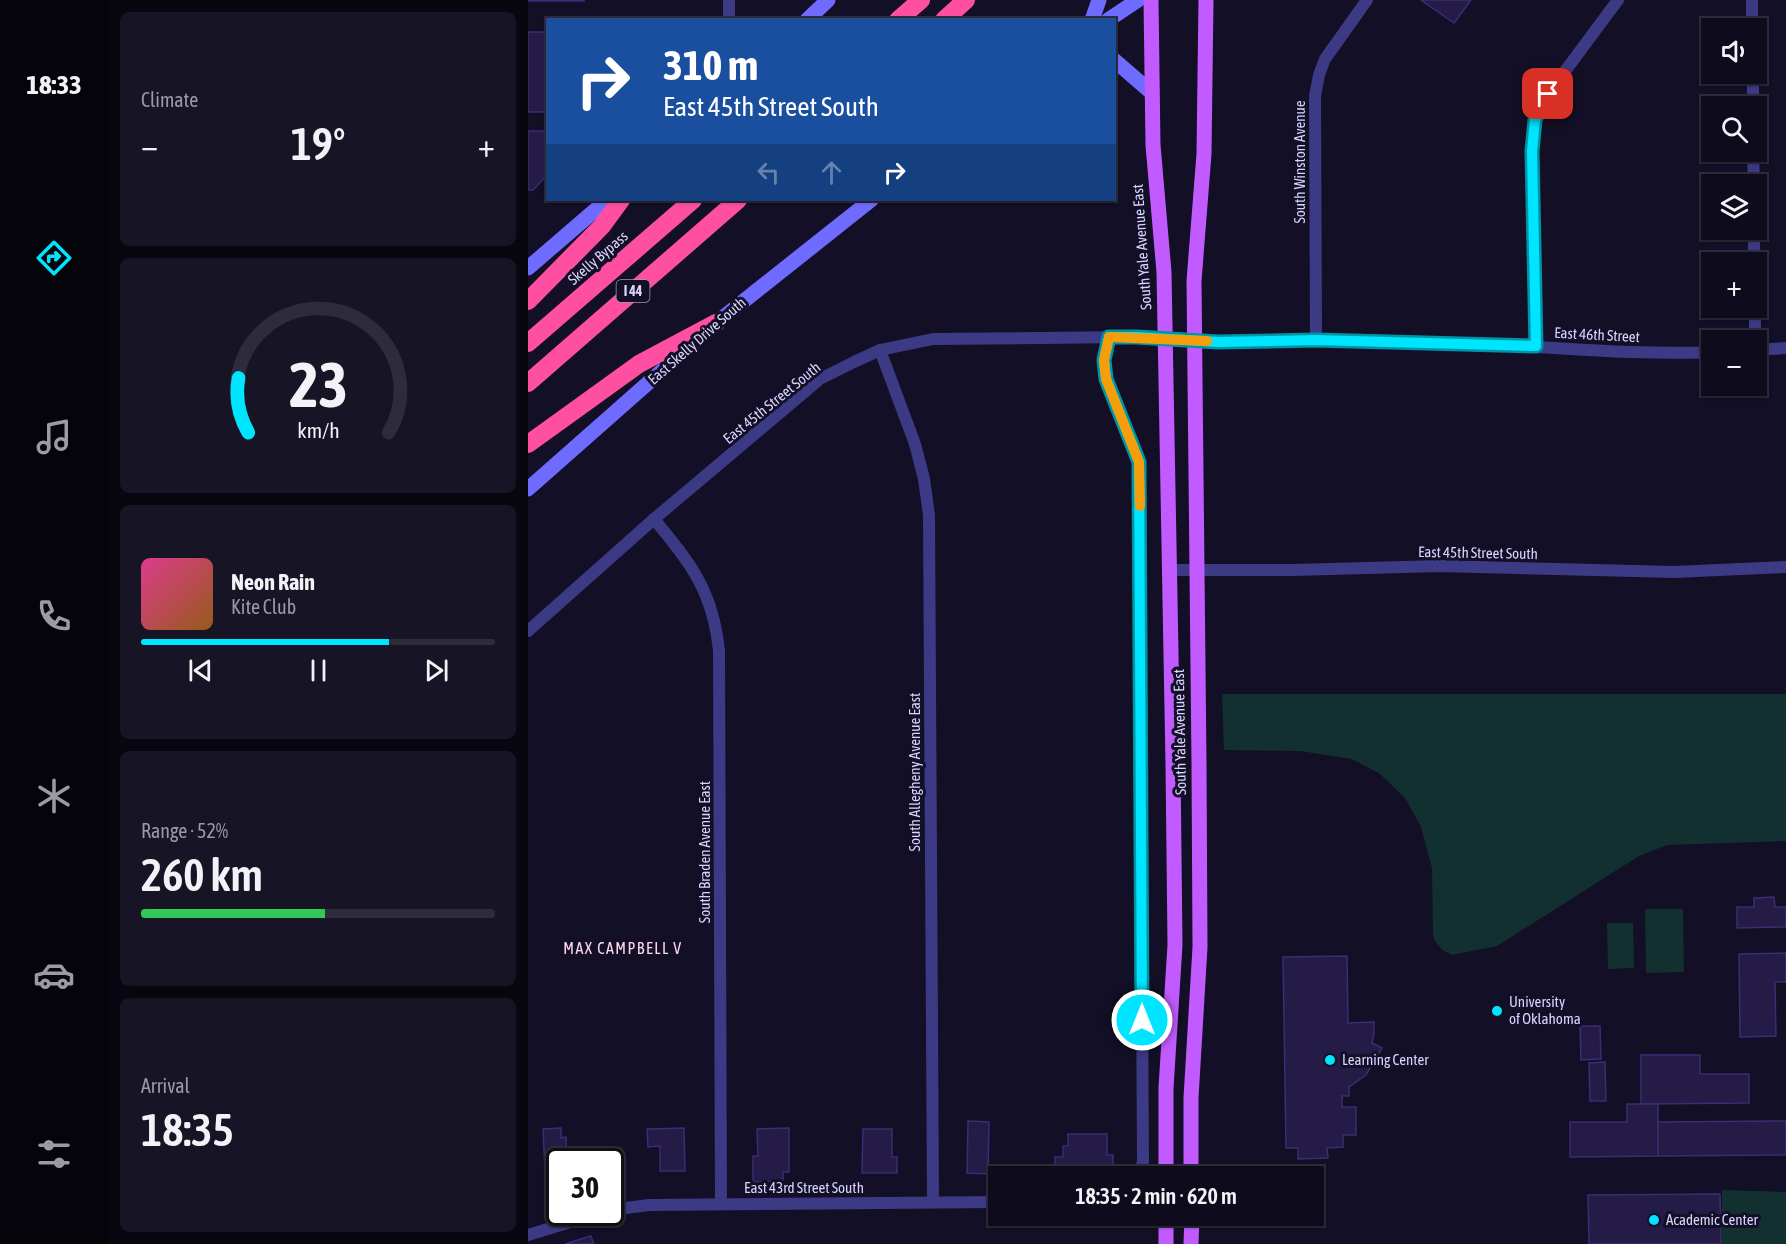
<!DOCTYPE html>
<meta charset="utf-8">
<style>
:root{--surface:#0e0b1c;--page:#171425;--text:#f1f3f6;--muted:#9b9ba3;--line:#2e2b3b;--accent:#00e5ff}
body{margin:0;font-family:"Asap Condensed",sans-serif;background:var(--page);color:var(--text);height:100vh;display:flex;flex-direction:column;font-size:22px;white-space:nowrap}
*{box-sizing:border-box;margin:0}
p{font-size:20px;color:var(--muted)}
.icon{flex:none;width:33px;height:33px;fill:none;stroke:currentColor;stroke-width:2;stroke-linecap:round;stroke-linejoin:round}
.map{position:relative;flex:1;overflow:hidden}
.details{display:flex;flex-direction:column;gap:12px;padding:12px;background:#08060f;width:420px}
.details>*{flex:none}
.top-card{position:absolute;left:18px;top:18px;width:570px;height:183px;border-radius:0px;box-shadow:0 2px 4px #0004,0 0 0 2px var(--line);background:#1a4fa0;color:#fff;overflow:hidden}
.buttons{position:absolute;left:1173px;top:18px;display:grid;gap:12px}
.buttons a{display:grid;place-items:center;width:66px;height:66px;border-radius:0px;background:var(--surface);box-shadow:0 2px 4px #0004,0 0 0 2px var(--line);font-size:30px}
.speed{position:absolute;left:18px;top:1148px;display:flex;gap:12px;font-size:30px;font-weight:700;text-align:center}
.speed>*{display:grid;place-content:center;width:78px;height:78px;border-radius:50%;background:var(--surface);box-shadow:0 2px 4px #0004,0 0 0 2px var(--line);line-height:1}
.speed .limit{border:3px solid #111;border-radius:9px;background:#fff;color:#111}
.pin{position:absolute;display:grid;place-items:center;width:51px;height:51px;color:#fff;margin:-26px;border-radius:12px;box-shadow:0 3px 9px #0006}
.me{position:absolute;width:66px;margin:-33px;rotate:0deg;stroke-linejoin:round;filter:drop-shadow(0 0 4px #0008)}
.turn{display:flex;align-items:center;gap:21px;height:126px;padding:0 18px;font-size:27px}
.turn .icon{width:78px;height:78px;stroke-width:2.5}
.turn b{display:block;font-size:42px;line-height:51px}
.lanes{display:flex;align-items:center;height:57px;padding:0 18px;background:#0003;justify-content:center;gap:30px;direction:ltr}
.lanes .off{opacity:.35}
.big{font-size:45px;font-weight:600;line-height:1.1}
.details .tile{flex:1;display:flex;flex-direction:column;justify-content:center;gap:9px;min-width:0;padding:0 21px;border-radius:9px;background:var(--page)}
.details .dial{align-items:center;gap:0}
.dial svg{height:156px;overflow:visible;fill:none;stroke:var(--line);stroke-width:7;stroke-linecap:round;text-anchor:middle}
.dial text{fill:var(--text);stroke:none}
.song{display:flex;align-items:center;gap:18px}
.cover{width:72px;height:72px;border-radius:9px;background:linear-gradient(135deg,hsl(330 70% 55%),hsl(30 70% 35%))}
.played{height:6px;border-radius:3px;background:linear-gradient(90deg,var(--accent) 70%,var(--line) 70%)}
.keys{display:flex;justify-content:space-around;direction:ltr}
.heat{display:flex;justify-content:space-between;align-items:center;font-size:33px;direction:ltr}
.charge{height:9px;border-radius:4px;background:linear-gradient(90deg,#34c759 52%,var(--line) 0)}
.trip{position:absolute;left:460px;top:1166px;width:336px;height:60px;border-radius:0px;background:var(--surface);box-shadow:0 2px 4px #0004,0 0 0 2px var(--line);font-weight:600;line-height:60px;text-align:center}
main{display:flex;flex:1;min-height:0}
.tab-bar{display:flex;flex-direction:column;width:108px;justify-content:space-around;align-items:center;background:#06040b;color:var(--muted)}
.tab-bar .icon{width:42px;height:42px}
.tab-bar .current{color:var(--accent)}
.tab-bar b{font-size:27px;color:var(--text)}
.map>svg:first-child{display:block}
.green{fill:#12302f}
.building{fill:#241b47;stroke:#3b2d73;stroke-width:1.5}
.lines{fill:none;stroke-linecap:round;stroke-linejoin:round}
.minor{stroke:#3d3a85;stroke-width:12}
.secondary{stroke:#6f6bff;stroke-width:15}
.primary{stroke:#c25bff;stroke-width:15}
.motorway{stroke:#ff4fa3;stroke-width:18}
.route-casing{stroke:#0095a6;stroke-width:15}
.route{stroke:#00e5ff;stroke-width:10}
.slow{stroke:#f59e0b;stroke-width:10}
.poi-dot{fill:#00e5ff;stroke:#130f26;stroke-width:2}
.labels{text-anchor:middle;stroke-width:6;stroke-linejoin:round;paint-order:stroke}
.shield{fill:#130f26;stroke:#9e99be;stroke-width:1.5}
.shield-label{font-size:14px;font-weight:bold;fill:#d9d4ff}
.street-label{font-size:15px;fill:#d9d4ff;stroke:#130f26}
.poi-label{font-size:15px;fill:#d9d4ff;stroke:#130f26;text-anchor:start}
.neighbourhood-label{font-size:16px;letter-spacing:1.5px;fill:#ffd6f0;stroke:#130f26}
</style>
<main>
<nav class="tab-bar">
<b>18:33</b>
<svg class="icon current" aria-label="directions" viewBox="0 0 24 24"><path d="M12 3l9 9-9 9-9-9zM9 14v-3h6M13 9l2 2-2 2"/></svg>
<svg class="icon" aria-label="music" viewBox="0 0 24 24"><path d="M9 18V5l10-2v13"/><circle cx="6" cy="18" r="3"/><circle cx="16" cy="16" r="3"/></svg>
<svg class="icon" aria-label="phone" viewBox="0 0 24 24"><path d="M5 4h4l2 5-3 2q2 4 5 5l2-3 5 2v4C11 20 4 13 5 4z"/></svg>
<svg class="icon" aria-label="climate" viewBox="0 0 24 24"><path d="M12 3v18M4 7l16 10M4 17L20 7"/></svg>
<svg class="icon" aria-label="car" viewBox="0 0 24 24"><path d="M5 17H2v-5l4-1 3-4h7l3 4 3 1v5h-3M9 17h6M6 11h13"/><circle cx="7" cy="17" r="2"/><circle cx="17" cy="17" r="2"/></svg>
<svg class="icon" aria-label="filters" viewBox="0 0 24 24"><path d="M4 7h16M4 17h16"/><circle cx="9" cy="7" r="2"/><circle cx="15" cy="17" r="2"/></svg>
</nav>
<section class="details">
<div class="tile"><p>Climate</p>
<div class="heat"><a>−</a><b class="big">19°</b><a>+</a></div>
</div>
<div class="tile dial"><svg viewBox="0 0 100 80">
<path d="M14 69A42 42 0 1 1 86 69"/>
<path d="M14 69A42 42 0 0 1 9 41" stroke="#00e5ff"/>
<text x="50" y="56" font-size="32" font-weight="700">23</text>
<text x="50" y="72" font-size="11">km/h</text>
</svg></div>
<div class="tile">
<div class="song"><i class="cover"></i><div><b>Neon Rain</b><p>Kite Club</p></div></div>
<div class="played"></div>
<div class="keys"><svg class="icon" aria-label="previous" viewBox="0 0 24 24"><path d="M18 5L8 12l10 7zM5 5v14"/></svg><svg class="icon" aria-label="pause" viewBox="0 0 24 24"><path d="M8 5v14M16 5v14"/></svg><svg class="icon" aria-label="next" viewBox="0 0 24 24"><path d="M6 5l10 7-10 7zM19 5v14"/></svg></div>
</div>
<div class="tile"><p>Range · 52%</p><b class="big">260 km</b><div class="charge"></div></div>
<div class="tile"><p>Arrival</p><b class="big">18:35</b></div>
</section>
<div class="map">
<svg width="1258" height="1244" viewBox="0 0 1258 1244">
<rect width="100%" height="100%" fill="#130f26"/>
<g class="green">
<path d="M 694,694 L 1258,694 L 1258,841 L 1139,845 L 1111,856 L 969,946 L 924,955 L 914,950 L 907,941 L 905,934 L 904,868 L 893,827 L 877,798 L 852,774 L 824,759 L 772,751 L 696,750 Z"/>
<path d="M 1117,909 L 1155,909 L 1156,972 L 1118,973 Z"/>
<path d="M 1079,923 L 1105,923 L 1106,968 L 1080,969 Z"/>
<path d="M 1194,1190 L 1258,1192 L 1258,1244 L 1194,1244 Z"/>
</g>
<g class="building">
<rect x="0" y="0" width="56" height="1"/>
<path d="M 893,0 L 943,0 L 926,23 Z"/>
<rect x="0" y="32" width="20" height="80"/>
<path d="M 0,131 L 20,131 L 20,174 L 5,190 L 0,190 Z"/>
<path d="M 1246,897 L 1247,907 L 1258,907 L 1258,927 L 1209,928 L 1209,907 L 1226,907 L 1226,898 Z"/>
<path d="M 1258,953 L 1258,982 L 1247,982 L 1248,1036 L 1212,1037 L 1211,954 Z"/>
<path d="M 819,956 L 820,1023 L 846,1022 L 846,1034 L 844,1043 L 854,1048 L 838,1075 L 821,1087 L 821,1096 L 814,1096 L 814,1107 L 828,1107 L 828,1135 L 815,1135 L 815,1147 L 799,1148 L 800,1158 L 770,1159 L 770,1148 L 758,1148 L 755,957 Z"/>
<path d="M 1052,1026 L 1072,1026 L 1073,1059 L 1053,1060 Z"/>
<path d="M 1113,1055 L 1172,1055 L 1172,1074 L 1221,1074 L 1221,1103 L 1113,1104 Z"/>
<path d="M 1077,1062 L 1078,1101 L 1062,1101 L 1061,1063 Z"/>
<path d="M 1099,1104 L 1130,1104 L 1130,1156 L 1042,1157 L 1042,1122 L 1099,1122 Z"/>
<path d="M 440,1121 L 461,1122 L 460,1174 L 439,1173 Z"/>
<path d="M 1258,1121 L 1258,1155 L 1130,1156 L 1130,1122 Z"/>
<path d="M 33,1128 L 33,1138 L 38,1137 L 39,1160 L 49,1161 L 32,1161 L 32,1190 L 18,1191 L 15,1129 Z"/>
<path d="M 156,1128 L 157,1171 L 132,1171 L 132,1146 L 120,1147 L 119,1129 Z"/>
<path d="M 261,1128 L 261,1172 L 255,1172 L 255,1181 L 225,1182 L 225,1156 L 230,1156 L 229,1129 Z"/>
<path d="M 335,1129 L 364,1129 L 364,1157 L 369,1157 L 369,1173 L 334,1173 Z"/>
<path d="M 540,1134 L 579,1134 L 579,1155 L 585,1155 L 585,1174 L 527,1174 L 527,1157 L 535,1157 L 535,1146 L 540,1146 Z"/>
<path d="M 1192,1194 L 1193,1244 L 1061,1244 L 1060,1195 Z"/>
<path d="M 63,1236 L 66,1244 L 37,1244 Z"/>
</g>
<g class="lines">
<g class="minor">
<path d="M 201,0 L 201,20"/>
<path d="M 1224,0 L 1224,28"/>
<path d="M 1225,74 L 1225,106"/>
<path d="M 1225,152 L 1226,184"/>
<path d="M 1226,230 L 1226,262"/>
<path d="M 1227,308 L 1227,340"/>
<path d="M 581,337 L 576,360 L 578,379 L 611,462 L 615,1162 L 610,1176"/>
<path d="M 665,340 C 706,343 747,340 788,340 C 833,340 879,341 924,343 C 1011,345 1097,356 1184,352"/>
<path d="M 788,340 L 787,96 L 791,75 L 797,59 L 839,0"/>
<path d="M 1008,346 L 1004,151 L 1007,120 L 1020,94 L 1090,0"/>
<path d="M 352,350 L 387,444 L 396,479 L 401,515 L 405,1202"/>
<path d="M 1228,350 L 1258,348"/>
<path d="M 126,519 C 163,564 185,591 191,651 L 193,1204"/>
<path d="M 641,570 L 765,570 L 912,566 L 1146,572 L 1258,567"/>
<path d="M 0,631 L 126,519 L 292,379 L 326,362 L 352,350 L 405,339 L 601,337 L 638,339"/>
<path d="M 82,1210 L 121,1205 L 471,1202"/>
<path d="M 0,1235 L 75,1212"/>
</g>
<g class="secondary">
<path d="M 279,20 L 300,0"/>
<path d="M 564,20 L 571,0"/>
<path d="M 580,20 L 610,0"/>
<path d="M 586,60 L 623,92"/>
<path d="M 0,268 L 79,200"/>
<path d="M 0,489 L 188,323 L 343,200"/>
</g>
<g class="primary">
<path d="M 623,0 L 625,145 L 636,272 L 645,763 L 647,945 L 638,1088 L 638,1176"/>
<path d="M 663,1176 L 663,1098 L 672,947 L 671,763 L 666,281 L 676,154 L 678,0"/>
<path d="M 638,1215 L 638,1244"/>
<path d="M 663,1244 L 664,1215"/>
</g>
<g class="motorway">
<path d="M 370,20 L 393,0"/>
<path d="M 416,20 L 438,0"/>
<path d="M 0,301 L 74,226 L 93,200"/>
<path d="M 0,343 L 165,200"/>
<path d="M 0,383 L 210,200"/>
<path d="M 0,444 L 111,364 L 188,323"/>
</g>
</g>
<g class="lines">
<g class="route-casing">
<path id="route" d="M 614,1020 L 611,462 L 578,379 L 576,360 L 581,337 L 609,337 L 690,342 L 788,340 L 1008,346 L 1004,151 L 1007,120 L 1020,94"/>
</g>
<use href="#route" class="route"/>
<path class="slow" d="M 612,506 L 611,462 L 578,379 L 576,360 L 581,337 L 679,341"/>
</g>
<g class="poi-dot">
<circle cx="969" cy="1011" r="6"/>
<circle cx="802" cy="1060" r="6"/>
<circle cx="1126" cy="1220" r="6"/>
</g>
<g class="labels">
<rect class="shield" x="88.5" y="280" width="33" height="22" rx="4.5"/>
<g class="shield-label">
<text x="105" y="296">I 44</text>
</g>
<g class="street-label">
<text transform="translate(772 162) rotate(-90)" y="5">South Winston Avenue</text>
<text transform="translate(614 247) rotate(-94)" y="5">South Yale Avenue East</text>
<text transform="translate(70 258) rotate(-41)" y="5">Skelly Bypass</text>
<text transform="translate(1069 335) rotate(3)" y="5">East 46th Street</text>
<text transform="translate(169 341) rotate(-41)" y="5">East Skelly Drive South</text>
<text transform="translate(244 403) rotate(-39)" y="5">East 45th Street South</text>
<text transform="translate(950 553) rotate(1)" y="5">East 45th Street South</text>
<text transform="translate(652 732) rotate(-91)" y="5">South Yale Avenue East</text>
<text transform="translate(387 772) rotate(-90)" y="5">South Allegheny Avenue East</text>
<text transform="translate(177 852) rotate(-90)" y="5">South Braden Avenue East</text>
<text x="276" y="1193">East 43rd Street South</text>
</g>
<g class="poi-label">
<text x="981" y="1007">University<tspan x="981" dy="17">of Oklahoma</tspan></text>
<text x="814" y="1065">Learning Center</text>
<text x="1138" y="1225">Academic Center</text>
</g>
<g class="neighbourhood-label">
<text x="95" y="954">MAX CAMPBELL V</text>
</g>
</g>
</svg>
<div class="buttons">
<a><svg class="icon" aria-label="sound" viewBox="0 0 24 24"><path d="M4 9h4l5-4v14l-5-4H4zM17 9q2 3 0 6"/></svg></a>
<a><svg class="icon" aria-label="search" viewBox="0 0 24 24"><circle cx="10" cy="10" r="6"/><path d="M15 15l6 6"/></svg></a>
<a><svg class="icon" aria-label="layers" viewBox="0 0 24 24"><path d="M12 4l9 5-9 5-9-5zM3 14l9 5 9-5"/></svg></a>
<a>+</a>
<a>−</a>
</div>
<div class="speed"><div class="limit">30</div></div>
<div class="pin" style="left:1020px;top:94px;background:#d93025"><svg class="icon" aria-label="arrive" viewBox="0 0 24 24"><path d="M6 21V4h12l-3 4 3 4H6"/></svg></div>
<svg class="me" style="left:614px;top:1020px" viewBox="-20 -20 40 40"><circle r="17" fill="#00e5ff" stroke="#fff" stroke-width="3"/><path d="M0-11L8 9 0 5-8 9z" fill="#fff"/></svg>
<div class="trip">18:35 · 2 min · 620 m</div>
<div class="top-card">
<div class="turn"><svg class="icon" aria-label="right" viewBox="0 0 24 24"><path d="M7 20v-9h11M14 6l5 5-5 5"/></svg><div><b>310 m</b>East 45th Street South</div></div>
<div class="lanes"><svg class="icon off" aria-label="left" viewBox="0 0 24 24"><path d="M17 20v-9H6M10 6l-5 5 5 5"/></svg><svg class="icon off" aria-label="ahead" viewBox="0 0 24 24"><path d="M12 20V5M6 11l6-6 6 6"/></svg><svg class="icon" aria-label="right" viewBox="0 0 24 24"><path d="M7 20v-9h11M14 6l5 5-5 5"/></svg></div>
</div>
</div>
</main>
